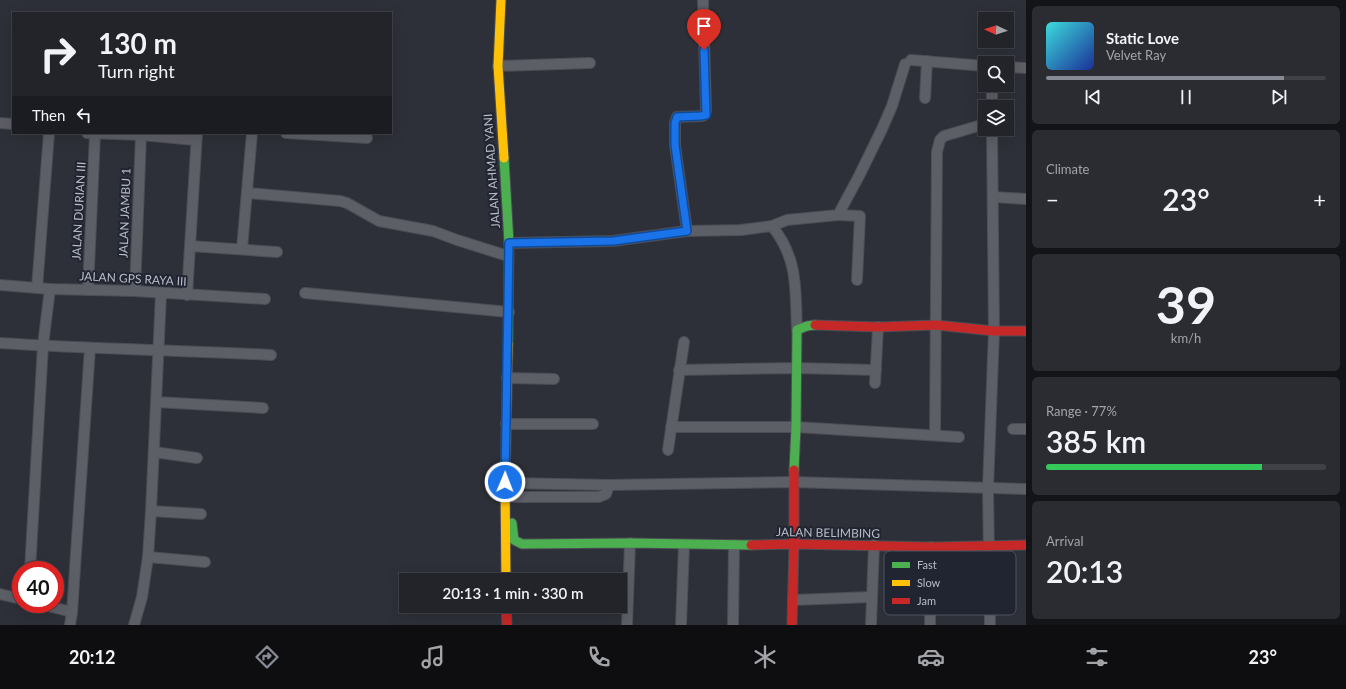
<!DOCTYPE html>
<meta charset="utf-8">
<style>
:root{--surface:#22242a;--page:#2a2c32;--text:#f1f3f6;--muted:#a2a4a8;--line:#3f4147;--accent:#878b96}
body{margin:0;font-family:Lato,sans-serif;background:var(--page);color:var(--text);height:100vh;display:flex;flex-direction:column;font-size:15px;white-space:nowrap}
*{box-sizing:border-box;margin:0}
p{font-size:13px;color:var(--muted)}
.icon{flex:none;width:22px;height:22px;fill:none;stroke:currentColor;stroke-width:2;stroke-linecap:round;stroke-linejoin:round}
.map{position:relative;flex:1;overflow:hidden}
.panel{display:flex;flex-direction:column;gap:6px;padding:6px;background:#131417;width:320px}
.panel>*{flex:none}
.top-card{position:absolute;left:12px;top:12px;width:380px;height:122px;border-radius:0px;box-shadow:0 4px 16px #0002,0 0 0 1px var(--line);background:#22242a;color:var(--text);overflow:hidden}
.needle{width:26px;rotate:274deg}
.tools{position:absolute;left:978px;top:12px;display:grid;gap:8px}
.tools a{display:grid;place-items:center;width:36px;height:36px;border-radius:0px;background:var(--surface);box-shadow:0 4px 16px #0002,0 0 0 1px var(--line);font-size:20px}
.speed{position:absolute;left:12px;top:561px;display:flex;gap:8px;font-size:20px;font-weight:700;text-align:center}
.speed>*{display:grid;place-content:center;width:52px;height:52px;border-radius:50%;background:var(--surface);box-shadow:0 4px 16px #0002,0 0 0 1px var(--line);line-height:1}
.speed .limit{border:6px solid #d22;background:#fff;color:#111}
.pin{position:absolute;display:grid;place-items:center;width:34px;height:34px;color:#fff;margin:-41px -17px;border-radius:50% 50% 50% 0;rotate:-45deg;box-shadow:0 0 4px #0007}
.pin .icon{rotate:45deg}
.me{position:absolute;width:44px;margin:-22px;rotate:1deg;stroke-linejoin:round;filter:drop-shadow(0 0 3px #0008)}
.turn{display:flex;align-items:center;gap:14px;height:84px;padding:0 20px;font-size:18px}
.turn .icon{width:52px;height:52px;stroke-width:2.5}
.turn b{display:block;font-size:28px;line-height:34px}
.then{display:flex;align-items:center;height:38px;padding:0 20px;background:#0003;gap:8px;font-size:15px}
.big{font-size:30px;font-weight:600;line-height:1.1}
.panel .tile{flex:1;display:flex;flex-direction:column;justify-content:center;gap:6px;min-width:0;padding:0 14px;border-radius:6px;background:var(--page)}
.panel .dial{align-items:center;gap:0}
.dial b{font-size:52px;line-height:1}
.song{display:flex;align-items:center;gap:12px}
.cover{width:48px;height:48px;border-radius:6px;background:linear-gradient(135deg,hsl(180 70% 55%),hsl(230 70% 35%))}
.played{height:4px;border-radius:2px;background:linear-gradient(90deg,var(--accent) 85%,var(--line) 85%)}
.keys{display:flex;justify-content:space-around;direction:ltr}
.heat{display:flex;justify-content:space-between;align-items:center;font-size:22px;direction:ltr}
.charge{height:6px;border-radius:3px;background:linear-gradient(90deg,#34c759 77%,var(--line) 0)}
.trip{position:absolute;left:399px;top:573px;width:228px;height:40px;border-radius:0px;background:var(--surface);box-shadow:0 4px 16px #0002,0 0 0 1px var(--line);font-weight:600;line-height:40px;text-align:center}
.dock{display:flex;height:64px;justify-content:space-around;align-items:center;background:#0e0e11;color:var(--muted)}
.dock .icon{width:28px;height:28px}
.dock .on{color:var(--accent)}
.dock b{font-size:18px;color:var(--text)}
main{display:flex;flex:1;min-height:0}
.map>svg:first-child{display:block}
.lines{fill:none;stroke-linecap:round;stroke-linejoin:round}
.street-casing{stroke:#4b4d55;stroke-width:12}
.fast-casing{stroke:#4b4d55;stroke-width:11}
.slow-casing{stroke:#4b4d55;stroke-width:11}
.jam-casing{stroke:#4b4d55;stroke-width:11}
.street{stroke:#5d5f66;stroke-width:10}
.fast{stroke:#4caf50;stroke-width:9}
.slow{stroke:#ffc107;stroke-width:9}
.jam{stroke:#c62828;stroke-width:9}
.route-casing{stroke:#114b97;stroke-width:10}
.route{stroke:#1a73e8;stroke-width:7}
.labels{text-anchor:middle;stroke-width:4;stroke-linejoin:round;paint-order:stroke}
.street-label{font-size:12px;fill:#b8bcc8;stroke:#212532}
.key{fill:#212532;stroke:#4e525f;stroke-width:1}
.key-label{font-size:11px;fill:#b8bcc8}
</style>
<main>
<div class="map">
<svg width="1026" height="625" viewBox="0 0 1026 625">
<rect width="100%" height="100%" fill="#2d3038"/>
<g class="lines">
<g class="street-casing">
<g id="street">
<path d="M 911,60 L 985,66"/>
<path d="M 498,66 L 590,63"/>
<path d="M 1007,67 L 1026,68"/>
<path d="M 925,98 L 927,61"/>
<path d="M 992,107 L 992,85"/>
<path d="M 0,123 L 13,124"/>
<path d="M 87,133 L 141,135 L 195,140"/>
<path d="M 286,133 L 367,138"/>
<path d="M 247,193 L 340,201 L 347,203 L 379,221 L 433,231 L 457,240 L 508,256"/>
<path d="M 994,197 L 1026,199"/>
<path d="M 838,215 L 860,216 L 857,280"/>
<path d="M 772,226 L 787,220 L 838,215 L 859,176 L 882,129 L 892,106 L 905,64"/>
<path d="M 687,231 L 675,145 L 675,123 L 677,117 L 703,116 L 706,111 L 703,0"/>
<path d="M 509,243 L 613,241 L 687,231 L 741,230 L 772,226 C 799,260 795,290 797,330"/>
<path d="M 190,246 L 277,252"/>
<path d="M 242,249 L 252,133"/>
<path d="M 0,285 L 50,289 L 135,291 L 265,299"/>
<path d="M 37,288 L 49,133"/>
<path d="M 88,290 L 95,134"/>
<path d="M 135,291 L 141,135"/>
<path d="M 305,293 L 509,312"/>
<path d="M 187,295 L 197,133"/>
<path d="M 0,343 C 90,349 181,350 271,355"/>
<path d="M 679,370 L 797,368 L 876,370"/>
<path d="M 507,378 L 554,379"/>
<path d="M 875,383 L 878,327"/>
<path d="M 156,402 L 263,408"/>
<path d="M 506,424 L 593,424"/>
<path d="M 671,427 L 796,427 L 959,437"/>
<path d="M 1013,429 L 1026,429"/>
<path d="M 935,435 L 937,152 L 940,140 L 944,136 L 985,124"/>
<path d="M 668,450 L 684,342"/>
<path d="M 154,452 L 197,458"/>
<path d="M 505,483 L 609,485 L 793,482 L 1026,489"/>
<path d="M 514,497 L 599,497 L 606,494 L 609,485"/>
<path d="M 151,511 L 201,514"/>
<path d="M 148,557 L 205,562"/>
<path d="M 30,570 L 43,345 L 50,289"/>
<path d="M 0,594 L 21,599"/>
<path d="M 793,600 L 871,597"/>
<path d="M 40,604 L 72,612"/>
<path d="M 70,625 L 72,612 L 90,348"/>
<path d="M 134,625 L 142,597 L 148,557 L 151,511 L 161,294"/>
<path d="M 627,625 L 630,543"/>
<path d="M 681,625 L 684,545"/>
<path d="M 733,625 L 734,545"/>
<path d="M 871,625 L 874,545"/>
<path d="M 930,625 L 931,547"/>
<path d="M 990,625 L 988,488 L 994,331 L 992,129"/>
</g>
</g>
<g class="fast-casing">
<g id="fast">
<path d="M 504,158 L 509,243 L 508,344"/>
<path d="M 794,470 L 796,427 L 797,330 L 807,326 L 815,325"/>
<path d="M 512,523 L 514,540 L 522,544 L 630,543 L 751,545"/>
</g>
</g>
<g class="slow-casing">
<g id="slow">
<path d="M 501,0 L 498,66 L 504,158"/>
<path d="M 506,580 L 505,483 L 508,344"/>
</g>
</g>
<g class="jam-casing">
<g id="jam">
<path d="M 815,325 L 878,327 L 936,325 L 994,331 L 1026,331"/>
<path d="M 751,545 L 794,544 L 931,547 L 1026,545"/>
<path d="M 506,606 L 507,625"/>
<path d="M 792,625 L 794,544 L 794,470"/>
</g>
</g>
<use href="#street" class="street"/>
<use href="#fast" class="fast"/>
<use href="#slow" class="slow"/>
<use href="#jam" class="jam"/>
</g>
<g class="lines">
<g class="route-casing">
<path id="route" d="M 505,482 L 509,243 L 613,241 L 687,231 L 675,145 L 675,123 L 677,117 L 700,116 L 706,115 L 704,50"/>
</g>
<use href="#route" class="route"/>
</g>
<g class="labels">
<g class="street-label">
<text transform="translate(492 171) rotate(-94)" y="4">JALAN AHMAD YANI</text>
<text transform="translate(79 211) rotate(-87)" y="4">JALAN DURIAN III</text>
<text transform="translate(125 213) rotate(-88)" y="4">JALAN JAMBU 1</text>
<text transform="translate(133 279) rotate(3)" y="4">JALAN GPS RAYA III</text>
<text transform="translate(828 533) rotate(1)" y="4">JALAN BELIMBING</text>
</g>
</g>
<rect x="884" y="551" width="132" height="64" rx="6" class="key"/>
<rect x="892" y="562" width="18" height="6" fill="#4caf50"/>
<rect x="892" y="580" width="18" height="6" fill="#ffc107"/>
<rect x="892" y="598" width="18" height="6" fill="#c62828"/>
<g class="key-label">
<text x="917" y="569">Fast</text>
<text x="917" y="587">Slow</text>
<text x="917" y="605">Jam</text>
</g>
</svg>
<div class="tools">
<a><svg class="needle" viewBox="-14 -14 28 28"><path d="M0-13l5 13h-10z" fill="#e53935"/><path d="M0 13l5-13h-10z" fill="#a2a4a8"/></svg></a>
<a><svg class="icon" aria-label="search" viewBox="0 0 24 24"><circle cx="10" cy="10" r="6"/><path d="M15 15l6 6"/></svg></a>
<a><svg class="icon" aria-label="layers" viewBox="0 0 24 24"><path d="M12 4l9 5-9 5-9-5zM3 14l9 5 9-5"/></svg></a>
</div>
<div class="speed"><div class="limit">40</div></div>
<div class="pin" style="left:704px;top:50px;background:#d93025"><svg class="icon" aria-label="arrive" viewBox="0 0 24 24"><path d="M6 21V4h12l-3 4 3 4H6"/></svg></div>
<svg class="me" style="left:505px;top:482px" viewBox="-20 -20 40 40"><circle r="17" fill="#1a73e8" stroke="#fff" stroke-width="3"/><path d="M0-11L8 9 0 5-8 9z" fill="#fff"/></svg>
<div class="trip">20:13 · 1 min · 330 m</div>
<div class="top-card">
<div class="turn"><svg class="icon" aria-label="right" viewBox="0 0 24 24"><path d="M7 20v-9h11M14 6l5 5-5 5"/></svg><div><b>130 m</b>Turn right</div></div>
<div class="then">Then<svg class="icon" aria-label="left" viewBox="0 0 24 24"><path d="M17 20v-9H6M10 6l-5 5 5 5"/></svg></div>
</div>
</div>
<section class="panel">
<div class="tile">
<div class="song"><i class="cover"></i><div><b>Static Love</b><p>Velvet Ray</p></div></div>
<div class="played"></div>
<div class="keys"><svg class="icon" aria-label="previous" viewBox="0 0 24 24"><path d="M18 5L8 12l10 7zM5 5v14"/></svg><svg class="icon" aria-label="pause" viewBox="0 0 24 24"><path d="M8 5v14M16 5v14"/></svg><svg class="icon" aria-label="next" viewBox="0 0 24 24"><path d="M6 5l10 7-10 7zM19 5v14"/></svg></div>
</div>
<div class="tile"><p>Climate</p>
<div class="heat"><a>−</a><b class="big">23°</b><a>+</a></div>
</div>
<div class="tile dial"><b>39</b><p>km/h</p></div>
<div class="tile"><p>Range · 77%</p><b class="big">385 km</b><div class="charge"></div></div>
<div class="tile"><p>Arrival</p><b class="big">20:13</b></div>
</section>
</main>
<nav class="dock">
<b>20:12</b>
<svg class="icon on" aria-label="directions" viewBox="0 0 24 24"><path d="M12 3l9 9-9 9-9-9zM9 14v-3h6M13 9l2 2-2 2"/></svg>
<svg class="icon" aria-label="music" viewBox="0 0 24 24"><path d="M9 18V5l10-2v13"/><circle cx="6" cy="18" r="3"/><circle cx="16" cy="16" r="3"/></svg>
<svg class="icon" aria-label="phone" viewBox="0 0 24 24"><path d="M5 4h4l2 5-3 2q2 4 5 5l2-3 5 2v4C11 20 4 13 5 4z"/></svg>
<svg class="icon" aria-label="climate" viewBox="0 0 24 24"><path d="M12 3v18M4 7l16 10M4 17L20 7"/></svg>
<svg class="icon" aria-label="car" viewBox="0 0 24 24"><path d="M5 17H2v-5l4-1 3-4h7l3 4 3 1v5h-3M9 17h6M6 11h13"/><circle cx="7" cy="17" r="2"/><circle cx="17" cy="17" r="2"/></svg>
<svg class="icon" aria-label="filters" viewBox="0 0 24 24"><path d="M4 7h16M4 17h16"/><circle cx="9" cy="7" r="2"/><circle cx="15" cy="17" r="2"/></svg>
<b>23°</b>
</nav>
